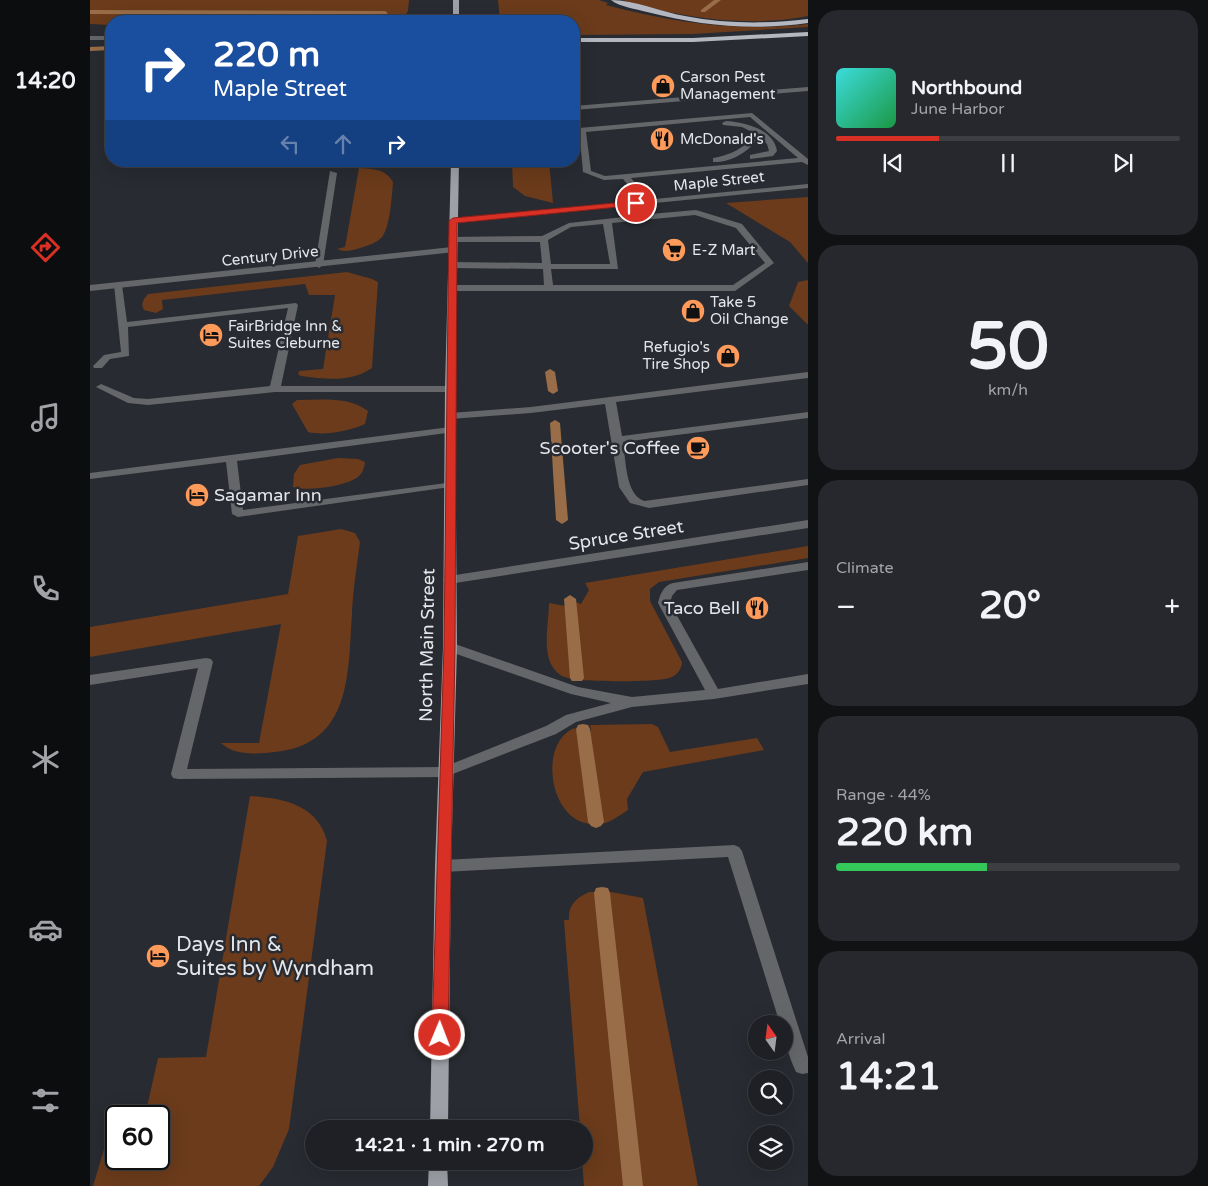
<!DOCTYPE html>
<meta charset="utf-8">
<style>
:root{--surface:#1e2025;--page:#26282d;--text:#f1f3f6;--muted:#a1a3a7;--line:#3c3e42;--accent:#d93025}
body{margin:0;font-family:"Varela Round",sans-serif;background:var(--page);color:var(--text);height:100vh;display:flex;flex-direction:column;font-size:19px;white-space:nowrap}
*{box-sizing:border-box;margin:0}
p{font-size:16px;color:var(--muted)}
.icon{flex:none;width:28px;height:28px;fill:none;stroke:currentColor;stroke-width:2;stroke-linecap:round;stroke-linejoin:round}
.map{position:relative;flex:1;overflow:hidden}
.sheet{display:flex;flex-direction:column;gap:10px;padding:10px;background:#101214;width:400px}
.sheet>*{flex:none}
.banner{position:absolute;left:15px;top:15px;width:475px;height:152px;border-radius:20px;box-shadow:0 5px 20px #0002,0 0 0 1px var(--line);background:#1a4fa0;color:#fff;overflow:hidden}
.needle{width:32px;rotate:346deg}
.fabs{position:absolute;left:658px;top:1015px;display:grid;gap:10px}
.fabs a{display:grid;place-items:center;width:45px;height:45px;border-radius:50%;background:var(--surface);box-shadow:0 5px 20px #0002,0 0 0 1px var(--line);font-size:25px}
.speed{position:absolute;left:15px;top:1105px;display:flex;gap:10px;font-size:25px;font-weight:700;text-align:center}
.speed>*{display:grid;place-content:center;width:65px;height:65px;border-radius:50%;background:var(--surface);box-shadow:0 5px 20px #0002,0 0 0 1px var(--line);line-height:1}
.speed .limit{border:2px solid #111;border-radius:8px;background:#fff;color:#111}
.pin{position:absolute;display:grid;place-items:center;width:42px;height:42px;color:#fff;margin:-21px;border:2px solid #fff;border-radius:50%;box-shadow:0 1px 5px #0007}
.me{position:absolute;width:55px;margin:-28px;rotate:1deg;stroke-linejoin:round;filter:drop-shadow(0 0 4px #0008)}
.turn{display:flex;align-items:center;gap:18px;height:105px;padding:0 25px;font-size:22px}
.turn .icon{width:65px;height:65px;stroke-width:2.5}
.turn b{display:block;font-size:35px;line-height:42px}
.lanes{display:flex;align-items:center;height:48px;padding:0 25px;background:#0003;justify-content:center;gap:25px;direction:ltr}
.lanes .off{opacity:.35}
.big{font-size:38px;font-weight:800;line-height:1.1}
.sheet .widget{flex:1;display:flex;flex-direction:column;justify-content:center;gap:8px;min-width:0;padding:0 18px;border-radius:20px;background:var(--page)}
.sheet .dial{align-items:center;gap:0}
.dial b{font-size:65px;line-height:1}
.song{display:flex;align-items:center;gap:15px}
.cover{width:60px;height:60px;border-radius:8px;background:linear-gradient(135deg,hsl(180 70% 55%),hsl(140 70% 35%))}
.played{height:5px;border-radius:2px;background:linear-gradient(90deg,var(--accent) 30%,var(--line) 30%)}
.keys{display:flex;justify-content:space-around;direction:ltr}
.heat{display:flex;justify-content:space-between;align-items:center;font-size:28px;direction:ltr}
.charge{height:8px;border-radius:4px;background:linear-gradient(90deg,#34c759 44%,var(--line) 0)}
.trip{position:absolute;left:215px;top:1120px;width:288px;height:50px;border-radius:25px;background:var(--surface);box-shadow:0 5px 20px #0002,0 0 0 1px var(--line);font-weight:800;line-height:50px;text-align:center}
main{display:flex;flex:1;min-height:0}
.dock{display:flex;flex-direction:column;width:90px;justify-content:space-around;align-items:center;background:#0c0d0f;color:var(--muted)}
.dock .icon{width:35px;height:35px}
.dock .current{color:var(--accent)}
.dock b{font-size:22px;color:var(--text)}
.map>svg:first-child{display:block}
.green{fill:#6b3b1b}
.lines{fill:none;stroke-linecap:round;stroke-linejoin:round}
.stream{fill:#996d48;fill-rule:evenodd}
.service{fill:#646669;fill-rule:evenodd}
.minor{fill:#646669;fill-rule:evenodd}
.tertiary{fill:#646669;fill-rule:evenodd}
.primary{fill:#9da0a6;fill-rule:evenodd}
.motorway{fill:#b4b7bf;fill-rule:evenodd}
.route{fill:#d93025;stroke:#8d1f18}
.labels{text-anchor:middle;stroke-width:5;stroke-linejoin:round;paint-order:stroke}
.far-poi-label{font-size:15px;fill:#e4e6ea;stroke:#282b31;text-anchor:start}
.far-street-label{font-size:15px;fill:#e4e6ea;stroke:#282b31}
.poi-label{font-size:18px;fill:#e4e6ea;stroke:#282b31;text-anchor:end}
.street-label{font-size:18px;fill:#e4e6ea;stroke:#282b31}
.near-poi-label{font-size:21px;fill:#e4e6ea;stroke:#282b31;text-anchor:start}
</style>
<main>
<nav class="dock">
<b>14:20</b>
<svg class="icon current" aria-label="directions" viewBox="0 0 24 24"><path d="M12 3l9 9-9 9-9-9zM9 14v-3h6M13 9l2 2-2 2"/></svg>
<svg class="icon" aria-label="music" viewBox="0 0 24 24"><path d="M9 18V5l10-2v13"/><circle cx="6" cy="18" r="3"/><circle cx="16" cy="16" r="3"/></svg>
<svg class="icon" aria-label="phone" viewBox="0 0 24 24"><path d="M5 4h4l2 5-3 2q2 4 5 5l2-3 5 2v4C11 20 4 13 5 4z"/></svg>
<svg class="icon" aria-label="climate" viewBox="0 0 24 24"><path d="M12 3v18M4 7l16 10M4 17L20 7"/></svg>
<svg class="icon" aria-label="car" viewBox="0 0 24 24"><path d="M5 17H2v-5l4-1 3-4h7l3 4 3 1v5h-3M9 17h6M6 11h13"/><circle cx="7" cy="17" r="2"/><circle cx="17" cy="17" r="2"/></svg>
<svg class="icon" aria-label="filters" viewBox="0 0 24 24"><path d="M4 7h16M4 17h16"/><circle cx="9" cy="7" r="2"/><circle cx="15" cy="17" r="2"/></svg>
</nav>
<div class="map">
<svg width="718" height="1186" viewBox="0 0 718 1186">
<rect width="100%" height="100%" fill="#282b31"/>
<g class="green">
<path d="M 0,0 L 319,0 L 318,11 L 312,21 L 21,21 L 21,25 L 0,24 Z"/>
<path d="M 408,0 L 509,0 L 518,3 L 516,5 C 583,23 649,32 718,24 L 718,27 L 603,34 L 484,35 L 484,21 L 410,21 Z"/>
<path d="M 532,0 L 718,0 L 718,16 C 657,28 591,18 532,0 Z"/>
<path d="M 422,161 L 459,161 L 463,203 L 435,196 L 423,187 Z"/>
<path d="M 269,168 C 283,169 296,169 303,182 C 302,194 300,230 291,238 C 286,243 279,245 273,247 C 264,250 256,253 247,249 L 255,247 Z"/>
<path d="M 718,197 L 718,263 L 700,242 L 636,203 Z"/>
<path d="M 257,272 L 282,279 L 288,282 L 282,368 C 260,383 236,379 211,376 L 208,374 L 209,371 L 233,369 L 245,295 L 219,295 L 215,284 L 72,300 L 73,309 L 66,313 L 54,310 C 50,303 54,299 58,294 Z"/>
<path d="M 718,280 L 718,324 L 717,324 L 699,306 L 708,282 Z"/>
<path d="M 207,400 C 231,400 258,396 278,411 L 275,424 C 259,431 235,436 218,432 L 202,404 Z"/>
<path d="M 248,458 L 268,459 L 275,462 C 274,468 273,472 269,476 C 258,486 217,492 203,487 L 204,474 L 210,465 Z"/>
<path d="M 251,529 L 265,533 L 270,542 C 267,566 263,589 262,613 C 258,673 262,744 185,752 C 168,754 144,756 131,743 L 169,743 L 191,624 L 0,657 L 0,627 L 198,594 L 208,536 Z"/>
<path d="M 718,546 L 718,558 L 569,582 L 560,589 L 560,601 L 592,662 C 592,668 588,674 582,677 C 570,683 493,682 478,678 C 473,677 468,674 465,670 C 451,654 459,623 459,603 L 475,606 L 486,602 L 491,604 L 499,590 L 495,583 Z"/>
<path d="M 562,724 L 568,727 L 580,752 L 667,738 L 674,750 L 553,772 L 537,799 L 538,810 C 530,815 520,823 511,824 C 459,832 446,742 485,728 L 491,738 L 498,737 L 501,730 L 500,725 Z"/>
<path d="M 160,796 C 193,798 228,805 237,841 L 199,1129 L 183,1167 L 169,1186 L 3,1186 L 21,1126 L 26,1126 L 26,1159 L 69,1159 L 69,1116 L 55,1116 L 68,1058 L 116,1057 Z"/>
<path d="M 499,892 L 521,892 L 553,898 L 608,1186 L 494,1186 L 492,1161 L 494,1129 L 490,1129 L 474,920 L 479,920 C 478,905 486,898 499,892 Z"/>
</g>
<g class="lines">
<g class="stream">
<path d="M 624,0 L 631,0 L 615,12 L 611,12 L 611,10 Z"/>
<path d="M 0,10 L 295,11 L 298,13 L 295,15 L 0,14 Z"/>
<path d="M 21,46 L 21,50 L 0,51 L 0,47 Z"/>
<path d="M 460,369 L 465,372 L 468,391 L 463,394 L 458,391 L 455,372 Z"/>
<path d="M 465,420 L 470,423 L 478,520 L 472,524 L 466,520 L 460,423 Z"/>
<path d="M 480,595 L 486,599 L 494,678 L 492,681 L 482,681 L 480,678 L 474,599 Z"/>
<path d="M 493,724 L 498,725 L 500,729 L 514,822 L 511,826 L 506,828 L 501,826 L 498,822 L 486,729 L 488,725 Z"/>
<path d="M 512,887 L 518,888 L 520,893 L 553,1186 L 533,1186 L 504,893 L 506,888 Z"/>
</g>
<g class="service">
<path d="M 718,87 L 718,91 L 484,110 L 484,106 Z"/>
<path d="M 662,113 L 718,159 L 718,165 L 712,162 L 541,178 L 561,202 L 557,204 L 554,204 L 533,179 L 514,180 L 493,172 L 489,128 ZM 660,117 L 708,158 L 515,176 L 501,171 L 496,132 Z"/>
<path d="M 636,121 C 654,122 684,129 687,151 L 683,156 L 660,159 L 660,155 L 679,151 L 677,144 L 669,137 C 660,151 641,163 623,162 L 623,158 C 640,155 655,149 664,133 L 652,127 L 633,125 L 632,123 Z"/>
<path d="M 240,171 L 247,173 L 233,265 L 229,268 L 225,265 Z"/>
<path d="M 543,201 L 549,201 L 560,214 L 606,210 L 652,224 L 684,263 L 645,291 L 362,291 L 357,288 L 362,285 L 454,285 L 453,269 L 362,268 L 358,265 L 362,262 L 452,263 L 450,242 L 362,242 L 358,239 L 359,237 L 452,236 L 479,223 L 552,215 L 542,203 ZM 605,215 L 646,228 L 675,263 L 643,285 L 463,285 L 461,269 L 528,269 L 522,223 ZM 513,224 L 520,264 L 461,264 L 458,240 L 481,227 Z"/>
<path d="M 28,282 L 32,285 L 37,322 L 206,303 L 208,305 L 191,386 L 360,386 L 365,389 L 360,392 L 185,392 L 58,405 L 38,403 L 6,387 L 11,384 L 44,398 L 58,399 L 180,386 L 198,308 L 38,327 L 39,356 L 20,359 L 12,368 L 4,368 L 3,366 L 14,355 L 31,352 L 24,285 Z"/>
<path d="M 718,372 L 718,378 L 526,402 L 532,436 L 718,412 L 718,418 L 533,442 C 536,459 535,494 554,501 L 718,479 L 718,485 L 559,508 L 540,503 L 529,487 L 515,404 L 441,413 L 360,419 L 355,416 L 360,413 L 441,407 Z"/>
<path d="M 360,427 L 365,430 L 364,432 L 147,461 L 153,510 L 364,482 L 366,484 L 360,487 L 148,517 L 142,514 L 136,462 L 0,479 L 0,473 Z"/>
<path d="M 718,562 L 718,570 L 587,590 L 582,596 L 580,603 L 628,689 L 718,674 L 718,684 L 624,699 L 542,707 L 486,722 L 466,734 L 355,777 L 88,779 L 83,778 L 81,774 L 108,668 L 0,685 L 0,675 L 116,658 L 121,659 L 123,662 L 97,769 L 354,767 L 456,726 L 476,715 L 521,703 L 481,694 L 355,650 L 353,647 L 355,644 L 365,644 L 488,687 L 542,697 L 615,690 L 568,603 C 570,594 574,585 583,583 Z"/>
<path d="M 644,845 L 649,847 L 652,851 L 718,1057 L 718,1073 L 712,1074 L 706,1072 C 699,1057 694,1040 694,1024 L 690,1024 L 638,857 L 353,872 L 347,870 L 345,866 L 347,862 L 353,860 Z"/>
</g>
<g class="minor">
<path d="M 718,184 L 718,188 L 363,223 L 359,221 L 363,219 Z"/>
<path d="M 362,247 L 366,250 L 365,252 L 0,291 L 0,285 Z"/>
<path d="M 718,520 L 718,528 L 359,584 L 353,580 L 359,576 Z"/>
</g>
<rect class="tertiary" x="0" y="36" width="21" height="4"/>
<g class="primary">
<rect x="363" y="0" width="6" height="21"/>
<path d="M 361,161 L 369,161 L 365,389 L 367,647 L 361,866 L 358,1129 L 340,1129 L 345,866 L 353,647 L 355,389 Z"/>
<path d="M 339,1161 L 357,1161 L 358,1186 L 338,1186 Z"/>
</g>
<g class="motorway">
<path d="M 521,0 C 545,0 571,12 595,16 C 637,24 677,24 718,19 L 718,23 C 663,31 611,26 557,12 C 546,9 530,7 521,0 Z"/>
<path d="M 718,32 L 718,36 L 603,42 L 484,42 L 484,38 L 603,38 Z"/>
</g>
</g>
<path class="route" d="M 546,201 L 548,202 L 548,205 L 367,223 L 365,647 L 358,1035 L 356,1040 L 350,1042 L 345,1040 L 342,1035 L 354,647 L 359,221 L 363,218 Z"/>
<defs>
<g id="shop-disc" transform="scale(1.25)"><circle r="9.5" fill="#ff9b5a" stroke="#282b31"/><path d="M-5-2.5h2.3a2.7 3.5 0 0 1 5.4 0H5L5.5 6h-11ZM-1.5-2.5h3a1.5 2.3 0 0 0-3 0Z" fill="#111"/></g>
<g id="restaurant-disc" transform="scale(1.25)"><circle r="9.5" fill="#ff9b5a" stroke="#282b31"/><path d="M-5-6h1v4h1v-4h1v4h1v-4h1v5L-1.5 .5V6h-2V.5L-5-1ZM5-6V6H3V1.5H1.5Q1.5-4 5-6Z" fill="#111"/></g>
<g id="supermarket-disc" transform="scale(1.25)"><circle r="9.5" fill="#ff9b5a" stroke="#282b31"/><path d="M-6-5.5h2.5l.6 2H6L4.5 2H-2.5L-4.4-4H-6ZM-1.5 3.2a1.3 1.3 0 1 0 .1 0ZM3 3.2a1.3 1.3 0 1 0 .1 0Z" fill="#111"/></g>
<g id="hotel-disc" transform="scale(1.25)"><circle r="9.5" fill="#ff9b5a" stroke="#282b31"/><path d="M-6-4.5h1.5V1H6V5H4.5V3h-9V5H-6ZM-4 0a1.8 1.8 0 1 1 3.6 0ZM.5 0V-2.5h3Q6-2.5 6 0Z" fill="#111"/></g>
<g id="cafe-disc" transform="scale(1.25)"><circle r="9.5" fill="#ff9b5a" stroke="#282b31"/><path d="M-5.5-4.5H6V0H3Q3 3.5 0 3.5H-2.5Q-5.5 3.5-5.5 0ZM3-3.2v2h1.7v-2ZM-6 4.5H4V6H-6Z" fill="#111"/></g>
</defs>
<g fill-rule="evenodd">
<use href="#shop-disc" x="573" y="86"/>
<use href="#restaurant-disc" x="572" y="139"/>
<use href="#supermarket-disc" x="584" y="250"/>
<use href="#shop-disc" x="603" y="311"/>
<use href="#hotel-disc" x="121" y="335"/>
<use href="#shop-disc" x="638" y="356"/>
<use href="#cafe-disc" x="608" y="448"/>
<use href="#hotel-disc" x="107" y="495"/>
<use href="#restaurant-disc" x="667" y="608"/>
<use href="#hotel-disc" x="68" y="956"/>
</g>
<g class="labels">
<g class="far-poi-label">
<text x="590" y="82">Carson Pest<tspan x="590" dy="17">Management</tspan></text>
<text x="590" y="144">McDonald's</text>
<text x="602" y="255">E-Z Mart</text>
<text x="620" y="307">Take 5<tspan x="620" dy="17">Oil Change</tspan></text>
<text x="138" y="331">FairBridge Inn &amp;<tspan x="138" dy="17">Suites Cleburne</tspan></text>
<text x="620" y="352" text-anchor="end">Refugio's<tspan x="620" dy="17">Tire Shop</tspan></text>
</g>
<g class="far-street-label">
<text transform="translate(629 181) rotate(-6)" y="5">Maple Street</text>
<text transform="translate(180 256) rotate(-6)" y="5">Century Drive</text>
</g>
<g class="poi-label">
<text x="590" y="454">Scooter's Coffee</text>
<text x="124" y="501" text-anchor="start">Sagamar Inn</text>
<text x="650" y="614">Taco Bell</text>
</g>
<g class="street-label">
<text transform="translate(536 535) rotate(-9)" y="6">Spruce Street</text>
<text transform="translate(337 645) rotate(-89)" y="6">North Main Street</text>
</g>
<g class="near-poi-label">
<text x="86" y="951">Days Inn &amp;<tspan x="86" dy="24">Suites by Wyndham</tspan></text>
</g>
</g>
</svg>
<div class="fabs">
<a><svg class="needle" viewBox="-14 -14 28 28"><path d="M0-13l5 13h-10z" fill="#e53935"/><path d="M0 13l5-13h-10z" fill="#a1a3a7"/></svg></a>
<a><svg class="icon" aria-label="search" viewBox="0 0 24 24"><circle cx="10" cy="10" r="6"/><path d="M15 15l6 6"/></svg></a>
<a><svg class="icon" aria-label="layers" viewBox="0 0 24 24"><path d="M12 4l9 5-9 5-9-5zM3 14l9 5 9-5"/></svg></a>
</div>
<div class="speed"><div class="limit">60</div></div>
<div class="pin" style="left:546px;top:203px;background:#d93025"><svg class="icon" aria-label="arrive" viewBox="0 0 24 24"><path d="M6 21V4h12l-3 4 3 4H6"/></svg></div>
<svg class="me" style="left:350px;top:1035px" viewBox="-20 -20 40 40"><circle r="17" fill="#d93025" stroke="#fff" stroke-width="3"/><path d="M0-11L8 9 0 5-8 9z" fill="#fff"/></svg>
<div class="trip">14:21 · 1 min · 270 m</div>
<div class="banner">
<div class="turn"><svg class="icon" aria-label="right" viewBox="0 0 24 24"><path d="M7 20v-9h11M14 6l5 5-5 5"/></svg><div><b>220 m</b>Maple Street</div></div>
<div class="lanes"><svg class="icon off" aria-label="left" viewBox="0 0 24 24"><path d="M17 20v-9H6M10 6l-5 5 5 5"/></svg><svg class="icon off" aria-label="ahead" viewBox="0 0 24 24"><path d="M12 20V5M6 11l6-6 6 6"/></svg><svg class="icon" aria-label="right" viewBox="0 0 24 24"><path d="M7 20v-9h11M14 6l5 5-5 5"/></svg></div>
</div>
</div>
<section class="sheet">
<div class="widget">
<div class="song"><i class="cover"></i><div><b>Northbound</b><p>June Harbor</p></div></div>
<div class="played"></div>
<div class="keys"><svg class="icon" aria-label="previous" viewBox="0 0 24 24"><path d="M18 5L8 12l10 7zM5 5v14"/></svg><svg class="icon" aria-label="pause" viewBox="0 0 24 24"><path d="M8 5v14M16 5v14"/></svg><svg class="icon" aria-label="next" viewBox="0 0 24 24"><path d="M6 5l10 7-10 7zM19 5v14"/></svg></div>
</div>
<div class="widget dial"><b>50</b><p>km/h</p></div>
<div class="widget"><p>Climate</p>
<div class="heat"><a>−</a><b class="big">20°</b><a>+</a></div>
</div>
<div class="widget"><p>Range · 44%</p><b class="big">220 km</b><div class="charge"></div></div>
<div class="widget"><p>Arrival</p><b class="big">14:21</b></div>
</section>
</main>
